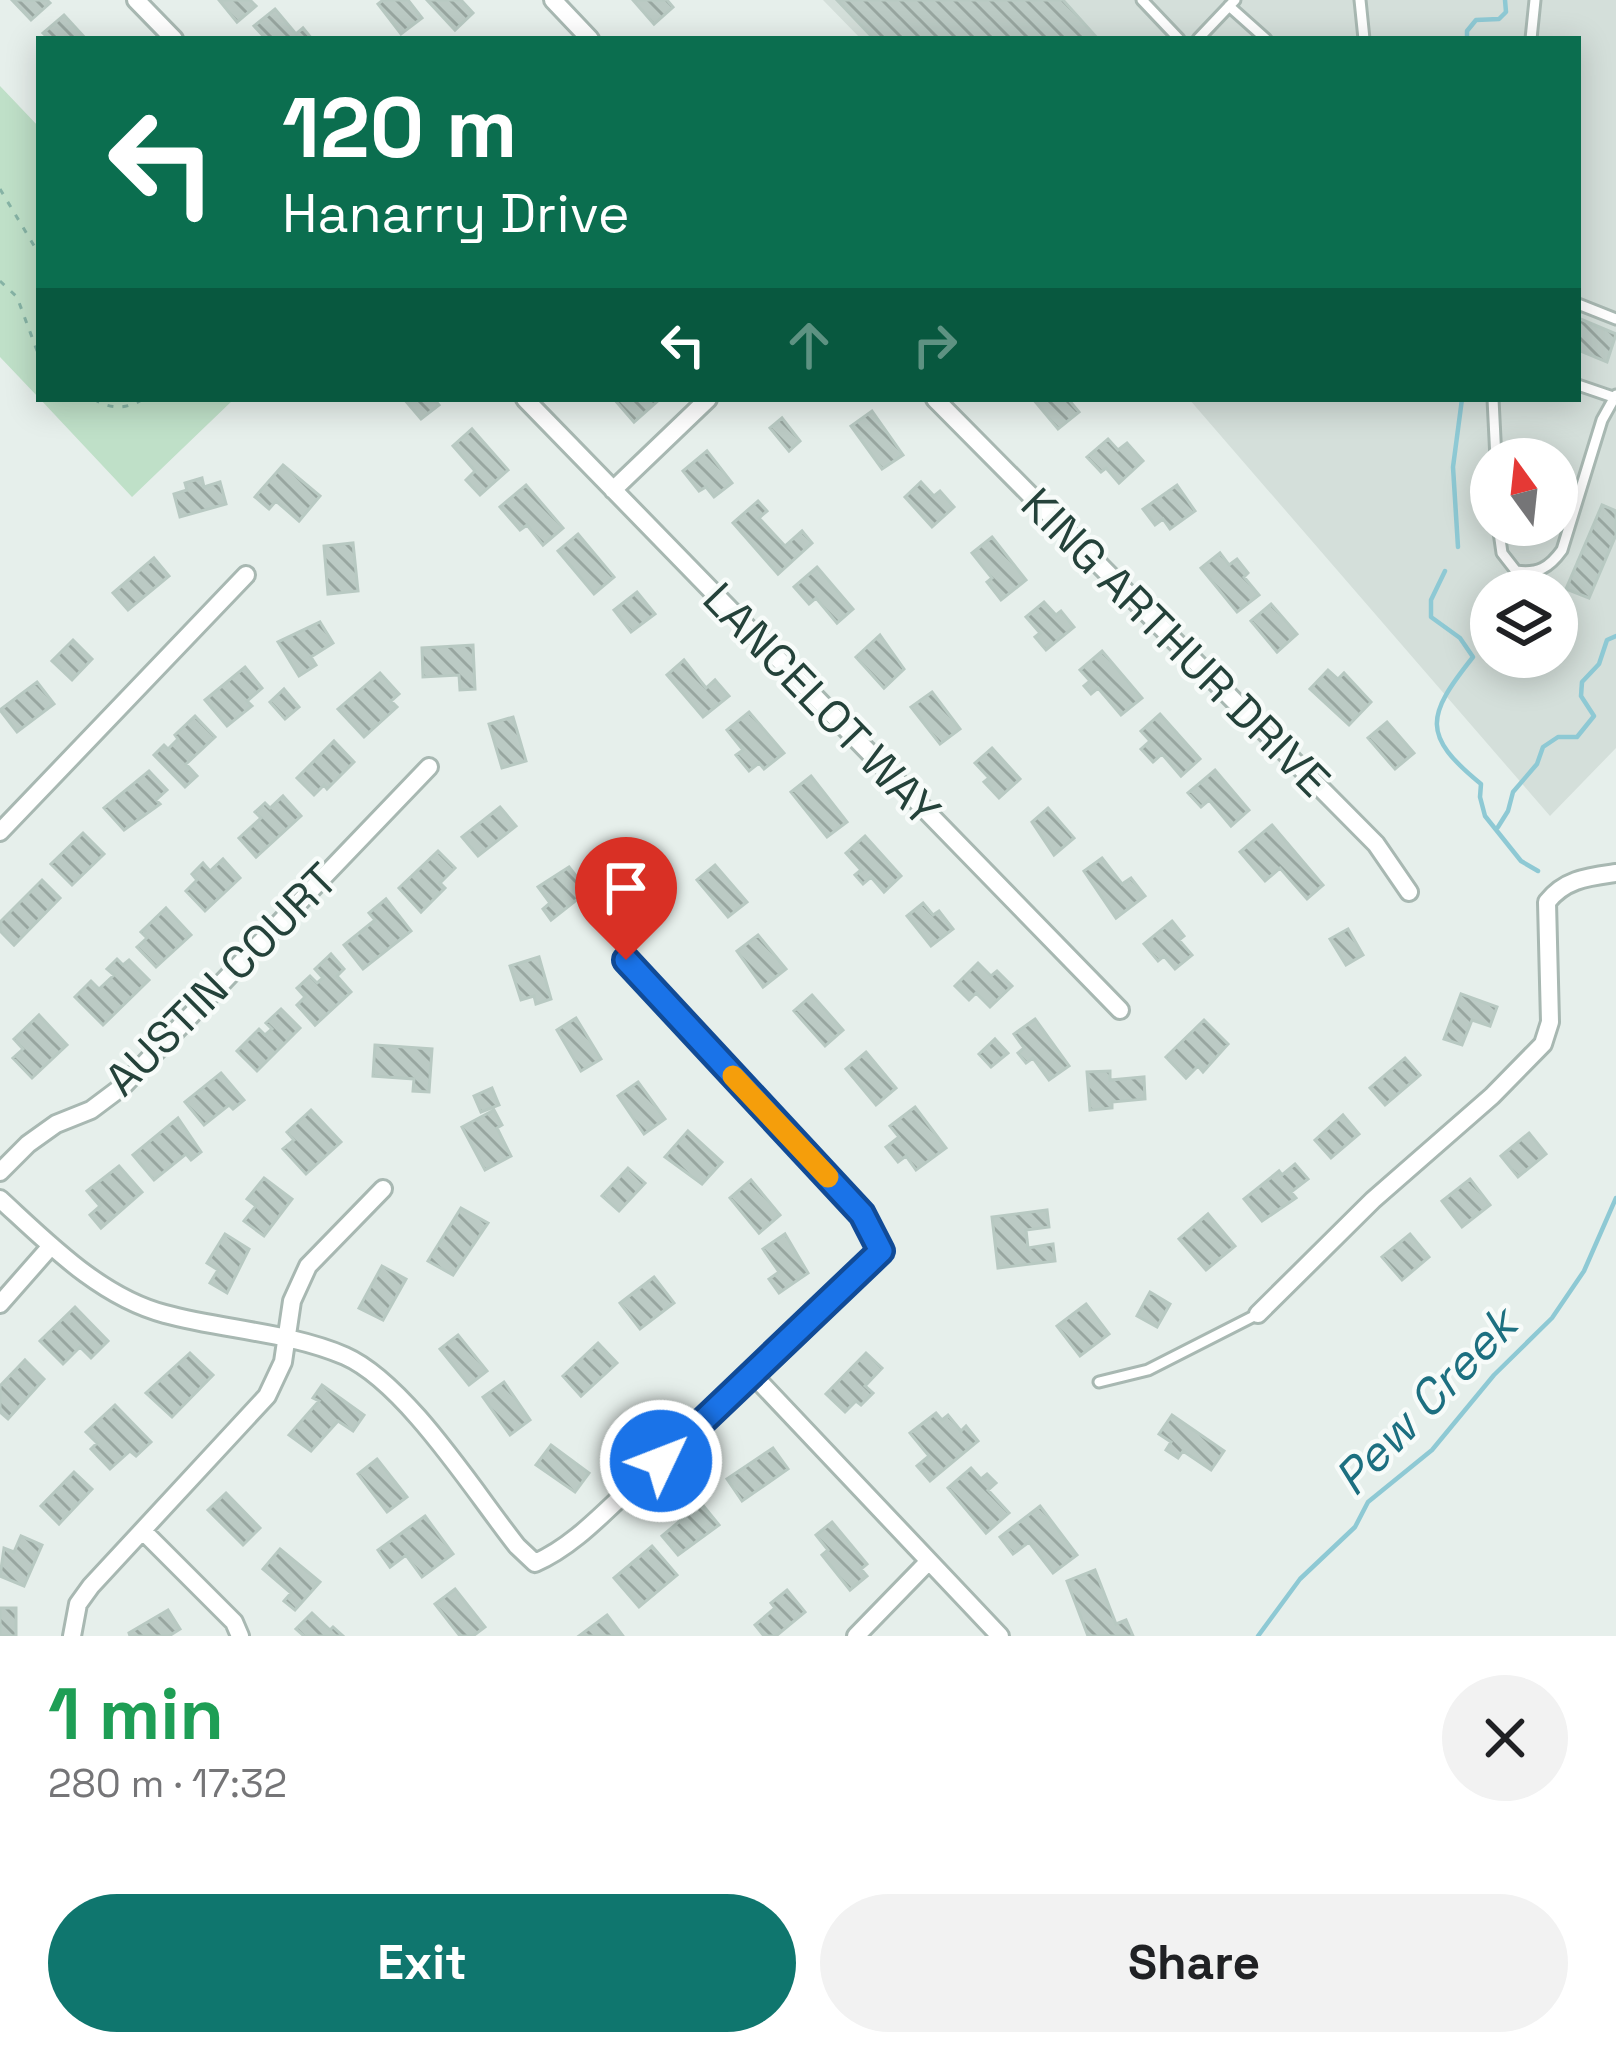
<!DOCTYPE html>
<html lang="en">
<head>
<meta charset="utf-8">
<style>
	body { margin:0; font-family:"Space Grotesk",sans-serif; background:#f2f2f2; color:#202124; height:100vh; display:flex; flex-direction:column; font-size:45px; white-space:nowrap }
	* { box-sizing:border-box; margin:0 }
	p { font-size:39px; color:#757577 }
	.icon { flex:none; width:66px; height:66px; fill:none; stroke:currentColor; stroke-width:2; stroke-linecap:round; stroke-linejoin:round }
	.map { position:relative; height:1636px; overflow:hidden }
	.details { display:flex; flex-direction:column; background:#fff; flex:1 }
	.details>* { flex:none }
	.guide { position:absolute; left:36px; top:36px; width:1545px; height:366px; border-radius:0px; box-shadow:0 6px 30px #0003; background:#0b6e4f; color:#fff; overflow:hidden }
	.needle { width:78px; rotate:345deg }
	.fabs { position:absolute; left:1470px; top:438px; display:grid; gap:24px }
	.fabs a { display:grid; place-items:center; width:108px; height:108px; border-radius:50%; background:#fff; box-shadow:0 6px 30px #0003; font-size:60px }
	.pin { position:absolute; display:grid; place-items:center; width:102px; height:102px; color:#fff; margin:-123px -51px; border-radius:50% 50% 50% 0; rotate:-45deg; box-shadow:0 0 12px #0007 }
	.pin .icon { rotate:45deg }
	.me { position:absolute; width:132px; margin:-66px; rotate:47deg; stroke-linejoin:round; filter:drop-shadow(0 0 9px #0008) }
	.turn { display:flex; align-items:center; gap:42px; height:252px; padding:0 48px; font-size:54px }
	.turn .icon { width:156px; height:156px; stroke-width:2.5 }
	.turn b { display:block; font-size:84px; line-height:102px }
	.lanes { display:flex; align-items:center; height:114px; padding:0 48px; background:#0003; justify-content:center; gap:60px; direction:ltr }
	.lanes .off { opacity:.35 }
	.round { display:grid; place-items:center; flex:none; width:126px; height:126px; border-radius:63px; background:#f2f2f2 }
	.headline { display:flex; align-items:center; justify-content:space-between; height:204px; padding:0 48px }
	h1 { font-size:72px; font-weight:600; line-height:90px; color:#1e9e55 }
	.action { display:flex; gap:24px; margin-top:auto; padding:24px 48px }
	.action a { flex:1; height:138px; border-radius:72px; background:#0f766e; color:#fff; font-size:48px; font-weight:600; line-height:138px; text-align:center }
	.action a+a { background:#f2f2f2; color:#202124 }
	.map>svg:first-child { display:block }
	.built { fill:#d4dfda; fill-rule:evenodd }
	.park { fill:#bfe0c8 }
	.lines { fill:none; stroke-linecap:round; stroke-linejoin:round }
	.stream { stroke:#8ec9d4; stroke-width:4.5 }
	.building { fill:url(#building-back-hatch); stroke:#b8c9c2; stroke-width:3 }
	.lane-casing { stroke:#a8b8b2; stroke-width:15 }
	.street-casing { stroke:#a8b8b2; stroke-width:22 }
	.path { stroke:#86b3a5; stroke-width:3; stroke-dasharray:6 9; stroke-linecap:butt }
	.lane { stroke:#fff; stroke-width:9 }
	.street { stroke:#fff; stroke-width:16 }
	.route-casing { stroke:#114b97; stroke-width:30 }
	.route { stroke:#1a73e8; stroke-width:21 }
	.slow { stroke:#f59e0b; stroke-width:21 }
	.labels { text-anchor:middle; stroke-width:9; stroke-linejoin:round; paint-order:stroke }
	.street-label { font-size:45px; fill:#24423a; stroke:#f7fbf9 }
	.water-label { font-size:48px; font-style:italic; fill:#1c6f80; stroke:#f7fbf9 }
</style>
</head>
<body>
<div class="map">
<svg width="1616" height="1636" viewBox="0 0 1616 1636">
	<defs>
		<pattern id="building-back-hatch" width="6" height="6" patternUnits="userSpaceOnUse" patternTransform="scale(3)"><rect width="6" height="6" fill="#bbcac4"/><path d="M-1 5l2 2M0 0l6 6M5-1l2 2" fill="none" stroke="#98a6a0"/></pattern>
	</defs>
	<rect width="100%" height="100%" fill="#e6efeb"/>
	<path class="built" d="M 823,0 L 1616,0 L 1616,748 L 1550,816 L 1189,399 L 1578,399 L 1578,39 L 861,39 ZM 1491,459 L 1557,459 L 1557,525 L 1491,525 ZM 1491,591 L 1557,591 L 1557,657 L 1491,657 Z"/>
	<path class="park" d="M 0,86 L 39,127 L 39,398 L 0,357 Z
		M 40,399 L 234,399 L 132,497 Z"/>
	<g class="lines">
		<path class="stream" d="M 1467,39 L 1467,31 L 1476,20 L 1499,19 L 1506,12 L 1505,0
			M 1458,547 L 1453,467 L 1462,399
			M 1445,571 L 1431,600 L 1431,617 L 1460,638 L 1473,657 C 1426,716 1421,735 1481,784 L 1480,797 L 1485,816 L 1521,861 L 1538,871
			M 1498,827 L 1508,811 L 1513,792 L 1537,764 L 1543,747 L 1558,737 L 1577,737 L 1594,716 L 1581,696 L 1582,682 L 1599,664 L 1607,640 L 1616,636
			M 1258,1636 L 1300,1579 L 1355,1527 L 1368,1502 L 1432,1450 L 1494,1375 L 1552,1318 L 1584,1271 L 1616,1198"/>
	</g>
	<path class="building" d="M 12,0 L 47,0 L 50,3 L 31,20 Z
		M 219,0 L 250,0 L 256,6 L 237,22 Z
		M 383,0 L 408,0 L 422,18 L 401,34 L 378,4 Z
		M 427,0 L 461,0 L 473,13 L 455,30 Z
		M 633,0 L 667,0 L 673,7 L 654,24 Z
		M 837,0 L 1063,0 L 1098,39 L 874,39 Z
		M 275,9 L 296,34 L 303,28 L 312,39 L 266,39 L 254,26 Z
		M 64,15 L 86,39 L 49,39 L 43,33 Z
		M 1578,318 L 1616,334 L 1607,362 L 1578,350 Z
		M 404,399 L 434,399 L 439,405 L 421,419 Z
		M 614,399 L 660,399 L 634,422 Z
		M 1033,399 L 1068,399 L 1079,412 L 1058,429 Z
		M 872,411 L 903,455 L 882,469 L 851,426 Z
		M 782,418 L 800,441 L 789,451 L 770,428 Z
		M 472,429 L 508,470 L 480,495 L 466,480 L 475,471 L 453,446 Z
		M 1108,439 L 1118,450 L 1127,443 L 1143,461 L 1119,483 L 1106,468 L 1101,472 L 1087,457 Z
		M 707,451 L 732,483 L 714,497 L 706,487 L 699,491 L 683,471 Z
		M 283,465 L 320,496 L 299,521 L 276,501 L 269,509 L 255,497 Z
		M 202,478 L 204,487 L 220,482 L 226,504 L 180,517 L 174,494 L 187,490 L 185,483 Z
		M 921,482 L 934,496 L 940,491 L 954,507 L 932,527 L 905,497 Z
		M 526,485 L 563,528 L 543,545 L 527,525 L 520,530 L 500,507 Z
		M 1177,485 L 1195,511 L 1170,529 L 1163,519 L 1155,525 L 1143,509 Z
		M 758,501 L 767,511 L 759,518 L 785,546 L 802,531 L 812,543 L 778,574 L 733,523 Z
		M 1602,505 L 1616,511 L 1616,535 L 1589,598 L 1566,589 Z
		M 578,534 L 614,577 L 594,594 L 558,551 Z
		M 992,537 L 1026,580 L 1001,600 L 987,582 L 992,578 L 972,553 Z
		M 353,543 L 358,591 L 328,594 L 324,546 Z
		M 1220,553 L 1229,565 L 1237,559 L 1248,573 L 1244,577 L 1259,595 L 1237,612 L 1201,568 Z
		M 154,558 L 169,576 L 128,610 L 113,593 Z
		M 817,567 L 853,609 L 837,623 L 816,598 L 809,604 L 794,587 Z
		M 637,592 L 655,614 L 631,632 L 614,610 Z
		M 1044,602 L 1056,615 L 1061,611 L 1074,627 L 1046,650 L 1035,637 L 1040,633 L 1026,617 Z
		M 1271,604 L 1297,634 L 1277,652 L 1251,621 Z
		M 320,622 L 333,643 L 311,657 L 316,665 L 299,676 L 278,642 Z
		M 880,635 L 904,669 L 884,688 L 856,657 Z
		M 73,640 L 92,659 L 72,680 L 52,661 Z
		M 473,645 L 475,689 L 460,690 L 459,675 L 423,677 L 422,648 Z
		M 1102,651 L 1142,698 L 1121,715 L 1098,688 L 1091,694 L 1084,686 L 1090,681 L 1080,670 Z
		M 684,660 L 706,688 L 715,680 L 729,696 L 703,717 L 667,675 Z
		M 245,667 L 262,688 L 247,701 L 252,706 L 227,726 L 205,700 Z
		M 1328,670 L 1338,679 L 1344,673 L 1371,702 L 1349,725 L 1310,689 Z
		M 380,673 L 399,694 L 391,701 L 397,707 L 364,737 L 338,709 Z
		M 37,682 L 54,704 L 17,732 L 0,710 Z
		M 284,689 L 299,707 L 285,719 L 270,702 Z
		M 932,692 L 960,729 L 940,744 L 911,707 Z
		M 749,712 L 784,753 L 764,769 L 759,763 L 749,771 L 736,755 L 743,750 L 727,730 Z
		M 1160,714 L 1200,759 L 1181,776 L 1162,754 L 1153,762 L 1141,749 L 1150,741 L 1141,731 Z
		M 195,716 L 215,737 L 186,764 L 197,776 L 185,787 L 154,755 L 164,745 L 168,749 L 178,739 L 175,735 Z
		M 513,717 L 526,761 L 502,768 L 489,724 Z
		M 1387,722 L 1414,753 L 1395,769 L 1368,738 Z
		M 334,741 L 354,762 L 327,789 L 324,785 L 314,795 L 297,778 Z
		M 992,748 L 1020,779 L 999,798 L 984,782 L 989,778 L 975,763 Z
		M 1215,770 L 1249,810 L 1231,826 L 1209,800 L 1201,807 L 1188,793 Z
		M 149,771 L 167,790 L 156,800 L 160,804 L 124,830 L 104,808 Z
		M 811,776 L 847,822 L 827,837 L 791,792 Z
		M 283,796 L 301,816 L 256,857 L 239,838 L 261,818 L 255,812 L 265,803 L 270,808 Z
		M 500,807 L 516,826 L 478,856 L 462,837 Z
		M 1048,808 L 1074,838 L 1054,855 L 1032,822 Z
		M 1272,825 L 1323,885 L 1307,899 L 1280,868 L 1265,881 L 1240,852 Z
		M 83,833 L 104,854 L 72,885 L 51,864 Z
		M 865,836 L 901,876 L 884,892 L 871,877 L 863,884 L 855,875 L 861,870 L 846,853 Z
		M 649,849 L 649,856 L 659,856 L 660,881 L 609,883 L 608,851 Z
		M 438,851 L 455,868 L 440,883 L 445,888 L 421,912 L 399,888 Z
		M 1102,858 L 1122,884 L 1131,878 L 1145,896 L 1116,918 L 1084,871 Z
		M 223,859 L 240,878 L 205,911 L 186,891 L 197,880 L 192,874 L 203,863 L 210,871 Z
		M 715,865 L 747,902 L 728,917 L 697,880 Z
		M 569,867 L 588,891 L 551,920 L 543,909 L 550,903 L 538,887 Z
		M 42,880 L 60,898 L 14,945 L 0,931 L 0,922 Z
		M 386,899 L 411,931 L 363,969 L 344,945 L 375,920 L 369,913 Z
		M 923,903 L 933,915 L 939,911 L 953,929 L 931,946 L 907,916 Z
		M 166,908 L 191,935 L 156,967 L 137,947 L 147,938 L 141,932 Z
		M 1172,921 L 1184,936 L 1179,940 L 1192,955 L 1175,969 L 1164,956 L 1158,961 L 1144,944 Z
		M 1348,929 L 1363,955 L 1346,965 L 1330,939 Z
		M 758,935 L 786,969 L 763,987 L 737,951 Z
		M 331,954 L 344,969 L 337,976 L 351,992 L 315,1025 L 297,1005 L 305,997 L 297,988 L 310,976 L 317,983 L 323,978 L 315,969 Z
		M 539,957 L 551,999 L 536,1004 L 534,996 L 521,1000 L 510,966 Z
		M 117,959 L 123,965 L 129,960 L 149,980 L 103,1025 L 75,997 L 91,981 L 99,989 L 114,975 L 107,969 Z
		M 978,963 L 991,976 L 997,971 L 1012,986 L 990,1007 L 976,993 L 969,1000 L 955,986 Z
		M 1461,994 L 1497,1007 L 1490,1026 L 1472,1020 L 1462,1045 L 1444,1039 Z
		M 812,995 L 843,1030 L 825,1046 L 794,1011 Z
		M 281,1009 L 300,1028 L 257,1071 L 237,1051 L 259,1029 L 265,1035 L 272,1029 L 266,1023 Z
		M 39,1015 L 67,1045 L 32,1078 L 13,1058 L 23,1049 L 14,1039 Z
		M 576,1018 L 601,1059 L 581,1071 L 557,1030 Z
		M 1035,1019 L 1069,1066 L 1049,1080 L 1033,1058 L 1026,1063 L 1018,1053 L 1024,1048 L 1014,1034 Z
		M 1204,1020 L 1228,1044 L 1203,1072 L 1198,1066 L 1186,1078 L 1166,1057 Z
		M 995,1039 L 1008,1053 L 991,1067 L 979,1054 Z
		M 375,1045 L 432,1049 L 429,1092 L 413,1091 L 414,1079 L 373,1076 Z
		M 866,1052 L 896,1088 L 876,1105 L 846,1069 Z
		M 1405,1058 L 1420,1075 L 1385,1105 L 1370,1088 Z
		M 1110,1071 L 1110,1080 L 1144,1077 L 1145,1099 L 1112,1102 L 1112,1108 L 1090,1110 L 1087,1072 Z
		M 221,1073 L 244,1100 L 233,1109 L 229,1105 L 204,1125 L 185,1102 Z
		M 638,1082 L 665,1119 L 644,1134 L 618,1096 Z
		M 492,1088 L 499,1105 L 481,1112 L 474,1096 Z
		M 915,1107 L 946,1148 L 916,1170 L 906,1156 L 898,1162 L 886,1147 L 899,1137 L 890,1126 Z
		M 311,1110 L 341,1142 L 306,1174 L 283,1149 L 294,1140 L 287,1132 Z
		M 494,1110 L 502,1125 L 497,1128 L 511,1156 L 485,1170 L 462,1127 Z
		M 1343,1115 L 1359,1134 L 1331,1158 L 1315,1140 Z
		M 178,1118 L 201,1152 L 191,1160 L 186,1154 L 154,1180 L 133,1155 Z
		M 688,1131 L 722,1162 L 702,1184 L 665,1157 Z
		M 1529,1133 L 1546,1154 L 1518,1177 L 1501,1156 Z
		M 1295,1164 L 1308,1179 L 1291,1192 L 1296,1198 L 1262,1221 L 1244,1199 L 1279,1171 L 1282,1175 Z
		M 119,1166 L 142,1192 L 101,1228 L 90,1215 L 100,1206 L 87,1191 Z
		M 628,1168 L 645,1183 L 619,1211 L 602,1196 Z
		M 264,1178 L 292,1199 L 264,1236 L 244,1221 L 256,1206 L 247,1199 Z
		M 1470,1179 L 1490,1205 L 1462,1227 L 1442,1201 Z
		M 751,1180 L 780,1215 L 759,1233 L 730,1198 Z
		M 461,1208 L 488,1223 L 453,1275 L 428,1261 Z
		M 1047,1210 L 1049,1227 L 1026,1230 L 1028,1248 L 1053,1244 L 1055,1261 L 998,1268 L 992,1217 Z
		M 1208,1214 L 1235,1246 L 1206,1270 L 1179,1239 Z
		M 225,1234 L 249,1249 L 227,1293 L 210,1283 L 218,1270 L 207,1263 Z
		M 785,1234 L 808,1273 L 779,1293 L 769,1279 L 779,1272 L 763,1249 Z
		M 1410,1234 L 1429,1257 L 1402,1280 L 1382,1257 Z
		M 382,1266 L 406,1279 L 383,1320 L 359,1308 Z
		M 654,1277 L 674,1303 L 640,1329 L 620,1303 Z
		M 1150,1292 L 1170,1304 L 1157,1327 L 1137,1316 Z
		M 1086,1304 L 1109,1334 L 1080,1356 L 1057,1326 Z
		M 75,1307 L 108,1341 L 91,1358 L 80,1347 L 63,1364 L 40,1341 Z
		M 458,1335 L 487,1371 L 469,1385 L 440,1349 Z
		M 598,1343 L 617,1363 L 581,1396 L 563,1376 Z
		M 190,1353 L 213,1375 L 172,1417 L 146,1393 Z
		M 866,1353 L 882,1368 L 865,1386 L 873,1393 L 861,1405 L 856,1401 L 845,1412 L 826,1394 Z
		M 25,1360 L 44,1379 L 8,1419 L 0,1412 L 0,1386 Z
		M 504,1382 L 530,1420 L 510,1435 L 483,1397 Z
		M 322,1385 L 364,1415 L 353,1431 L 338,1421 L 311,1451 L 289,1435 L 319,1401 L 313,1398 Z
		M 115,1405 L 151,1442 L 136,1456 L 130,1451 L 110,1469 L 91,1449 L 97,1443 L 86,1432 Z
		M 936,1413 L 942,1420 L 948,1415 L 961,1431 L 966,1426 L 978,1441 L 930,1481 L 917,1466 L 929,1456 L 910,1433 Z
		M 1172,1415 L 1224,1451 L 1211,1470 L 1183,1451 L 1178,1458 L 1166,1450 L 1171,1442 L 1159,1434 Z
		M 551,1445 L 589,1473 L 575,1492 L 536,1465 Z
		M 773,1448 L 788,1469 L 742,1501 L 727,1479 Z
		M 377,1459 L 407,1497 L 387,1512 L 358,1474 Z
		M 971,1468 L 981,1479 L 987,1474 L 996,1483 L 988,1490 L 1009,1513 L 986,1533 L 948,1488 Z
		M 74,1472 L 92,1489 L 59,1524 L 41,1506 Z
		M 226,1493 L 260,1528 L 243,1545 L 208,1510 Z
		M 701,1503 L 719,1525 L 678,1555 L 662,1536 Z
		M 1040,1506 L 1077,1555 L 1053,1573 L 1029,1542 L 1013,1554 L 1000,1537 Z
		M 425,1516 L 453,1554 L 422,1577 L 406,1555 L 390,1567 L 378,1550 Z
		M 832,1522 L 867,1564 L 861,1569 L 867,1576 L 850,1590 L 822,1555 L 828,1550 L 816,1535 Z
		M 21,1536 L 42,1545 L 24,1586 L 0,1576 L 4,1548 L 14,1552 Z
		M 652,1546 L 677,1575 L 639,1607 L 614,1578 Z
		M 280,1549 L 320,1582 L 295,1610 L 284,1601 L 291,1593 L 263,1569 Z
		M 1095,1570 L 1116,1624 L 1126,1620 L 1133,1636 L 1088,1636 L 1067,1581 Z
		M 455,1589 L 485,1627 L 473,1636 L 460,1636 L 435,1604 Z
		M 787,1590 L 805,1612 L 776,1636 L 764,1636 L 755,1625 L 775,1608 L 771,1603 Z
		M 0,1608 L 16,1608 L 16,1636 L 0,1636 Z
		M 168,1610 L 180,1629 L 169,1636 L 130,1636 L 129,1633 Z
		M 312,1613 L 330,1630 L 333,1627 L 343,1636 L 304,1636 L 296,1629 Z
		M 607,1615 L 623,1636 L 579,1636 Z"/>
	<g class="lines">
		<g class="lane-casing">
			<path id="lane" d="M 1142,0 L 1179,39
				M 1360,0 L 1364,39
				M 1229,6 L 1266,39
				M 1198,39 L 1235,0
				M 1531,39 L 1535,0
				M 1578,304 L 1616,319
				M 1578,385 L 1613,397
				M 1493,399 L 1496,459
				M 1498,525 L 1502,553 L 1516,571 C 1538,574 1549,568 1562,550 L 1602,420 L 1616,395
				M 1099,1382 L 1148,1370 L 1258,1314"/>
		</g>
		<g class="street-casing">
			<path id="street" d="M 136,0 L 174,39
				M 553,0 L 590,39
				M 525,399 L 1120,1010
				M 935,399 L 1376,844 L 1409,892
				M 613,490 L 708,399
				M 0,832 L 246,575
				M 0,1172 L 28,1144 L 56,1124 L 91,1110 L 123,1086 L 429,767
				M 0,1199 C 48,1243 100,1297 165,1314 C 224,1330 289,1332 345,1356 C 406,1383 475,1493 517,1546 L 535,1563 C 574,1546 605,1511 637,1482 C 721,1408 805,1333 881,1251 L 863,1215 L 626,960
				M 0,1304 L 51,1246
				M 1258,1314 L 1373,1200 L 1492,1096 L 1543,1044 L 1550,1022 L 1547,902 C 1565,879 1588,877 1616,873
				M 754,1376 L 1000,1636
				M 144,1532 L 234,1622 L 240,1636
				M 72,1636 L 78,1604 L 91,1586 L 267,1396 L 283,1362 L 292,1301 L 308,1266 L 383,1189
				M 856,1636 L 929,1561"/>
		</g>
		<path class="path" d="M 0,189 L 39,254
			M 0,281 L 17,297 L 39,356
			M 94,399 C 110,410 128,409 143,399"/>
		<use href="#lane" class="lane"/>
		<use href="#street" class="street"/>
	</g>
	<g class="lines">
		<g class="route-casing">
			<path id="route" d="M 626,960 L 862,1214 L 881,1251 L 661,1461"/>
		</g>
		<use href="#route" class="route"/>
		<path class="slow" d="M 733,1076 L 828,1177"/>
	</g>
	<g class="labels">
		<g class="street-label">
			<text transform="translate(1176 642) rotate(45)" y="16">KING ARTHUR DRIVE</text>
			<text transform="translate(822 704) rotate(46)" y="16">LANCELOT WAY</text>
			<text transform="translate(221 979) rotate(-45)" y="16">AUSTIN COURT</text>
		</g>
		<g class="water-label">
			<text transform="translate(1425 1401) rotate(-46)" y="17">Pew Creek</text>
		</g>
	</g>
</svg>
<div class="fabs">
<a><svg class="needle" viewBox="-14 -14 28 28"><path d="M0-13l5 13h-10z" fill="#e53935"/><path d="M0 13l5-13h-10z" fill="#757577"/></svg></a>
<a><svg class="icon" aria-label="layers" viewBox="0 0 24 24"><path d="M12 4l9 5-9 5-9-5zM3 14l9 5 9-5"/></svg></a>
</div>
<div class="pin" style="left:626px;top:960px;background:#d93025"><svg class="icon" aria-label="arrive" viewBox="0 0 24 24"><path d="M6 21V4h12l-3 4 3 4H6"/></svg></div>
<svg class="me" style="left:661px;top:1461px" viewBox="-20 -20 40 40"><circle r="17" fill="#1a73e8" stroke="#fff" stroke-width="3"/><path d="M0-11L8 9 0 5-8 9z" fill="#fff"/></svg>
<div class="guide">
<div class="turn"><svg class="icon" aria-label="left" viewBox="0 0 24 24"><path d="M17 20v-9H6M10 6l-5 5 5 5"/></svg><div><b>120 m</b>Hanarry Drive</div></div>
<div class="lanes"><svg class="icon" aria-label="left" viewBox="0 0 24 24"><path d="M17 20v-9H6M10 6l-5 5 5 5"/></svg><svg class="icon off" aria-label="ahead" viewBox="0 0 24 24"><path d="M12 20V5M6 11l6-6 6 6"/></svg><svg class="icon off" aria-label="right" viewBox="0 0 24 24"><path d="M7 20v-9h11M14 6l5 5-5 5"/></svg></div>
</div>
</div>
<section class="details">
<div class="headline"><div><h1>1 min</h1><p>280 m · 17:32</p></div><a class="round"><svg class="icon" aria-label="close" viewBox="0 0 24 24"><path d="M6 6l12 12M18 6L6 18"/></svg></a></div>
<div class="action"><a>Exit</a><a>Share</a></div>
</section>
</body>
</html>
